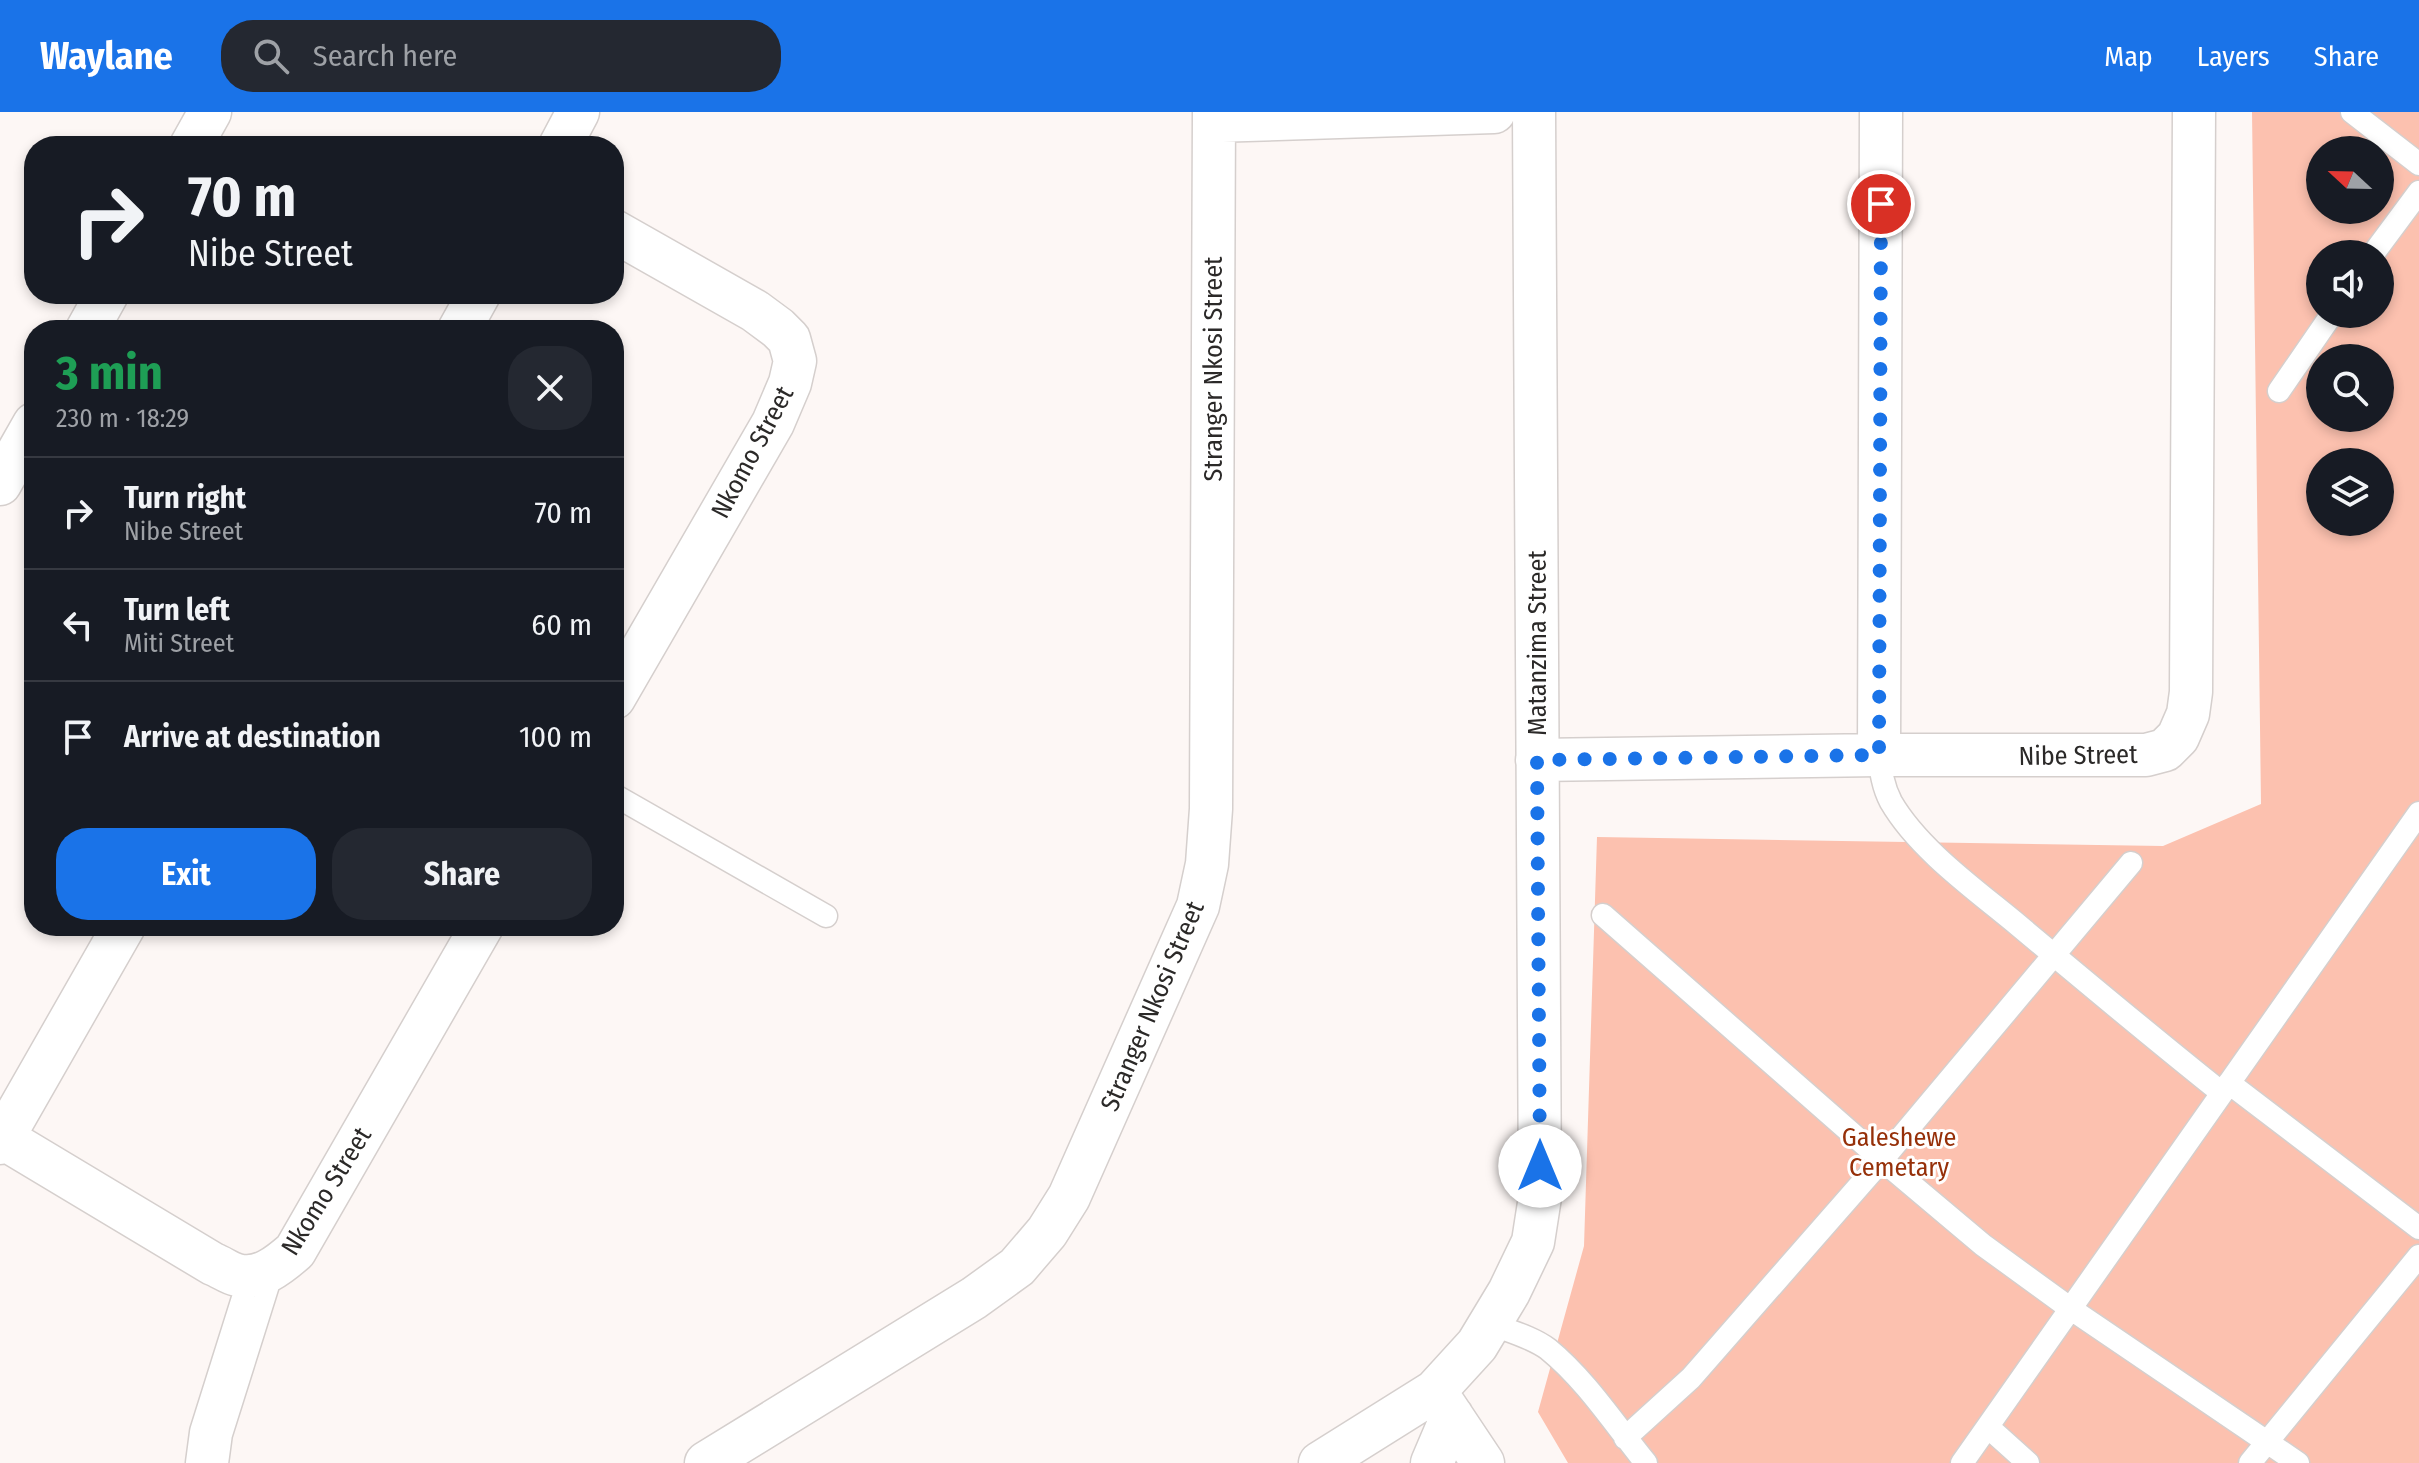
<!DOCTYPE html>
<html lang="en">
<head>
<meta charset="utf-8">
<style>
	body { margin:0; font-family:"Fira Sans Condensed",sans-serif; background:#242831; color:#f1f3f6; height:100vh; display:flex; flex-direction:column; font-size:30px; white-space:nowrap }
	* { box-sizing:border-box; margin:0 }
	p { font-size:26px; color:#9ea1a6 }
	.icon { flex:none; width:44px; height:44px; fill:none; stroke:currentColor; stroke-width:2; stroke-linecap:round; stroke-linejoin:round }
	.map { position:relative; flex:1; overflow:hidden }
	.panel { position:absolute; left:24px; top:208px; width:600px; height:616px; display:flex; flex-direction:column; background:#171b24; border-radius:32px; box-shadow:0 4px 12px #0003 }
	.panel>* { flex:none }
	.hud { position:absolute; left:24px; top:24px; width:600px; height:168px; border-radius:32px; box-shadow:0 4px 12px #0003; background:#171b24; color:#f1f3f6; overflow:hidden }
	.needle { width:52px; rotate:292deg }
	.controls { position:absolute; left:2306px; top:24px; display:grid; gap:16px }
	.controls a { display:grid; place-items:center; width:88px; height:88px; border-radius:50%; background:#171b24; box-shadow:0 4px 12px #0003; font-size:40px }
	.pin { position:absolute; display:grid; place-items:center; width:68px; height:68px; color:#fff; margin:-34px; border:4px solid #fff; border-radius:50%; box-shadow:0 2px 8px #0007 }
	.me { position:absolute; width:88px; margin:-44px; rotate:0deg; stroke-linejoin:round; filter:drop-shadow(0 0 6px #0008) }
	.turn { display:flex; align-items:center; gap:28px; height:168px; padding:0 32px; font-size:36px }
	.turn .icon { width:104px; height:104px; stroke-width:2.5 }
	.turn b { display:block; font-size:56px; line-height:68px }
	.round { display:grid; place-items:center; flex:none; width:84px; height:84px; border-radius:32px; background:#242831 }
	.overview { display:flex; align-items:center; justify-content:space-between; height:136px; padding:0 32px }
	h1 { font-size:48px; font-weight:700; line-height:60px; color:#1e9e55 }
	.cta { display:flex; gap:16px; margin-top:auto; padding:16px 32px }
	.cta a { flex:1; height:92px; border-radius:32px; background:#1a73e8; color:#fff; font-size:32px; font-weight:700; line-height:92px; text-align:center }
	.cta a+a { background:#242831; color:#f1f3f6 }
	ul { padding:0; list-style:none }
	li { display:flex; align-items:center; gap:24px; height:112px; padding:0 32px; border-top:2px solid #363941 }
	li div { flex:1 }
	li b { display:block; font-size:30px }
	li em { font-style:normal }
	header { display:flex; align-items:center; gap:48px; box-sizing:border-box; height:112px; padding:0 40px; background:#1a73e8; color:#fff }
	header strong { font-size:38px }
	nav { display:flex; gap:44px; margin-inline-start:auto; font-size:28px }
	.search { width:560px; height:72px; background:#242831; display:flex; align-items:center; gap:20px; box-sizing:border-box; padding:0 28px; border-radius:32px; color:#9ea1a6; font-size:30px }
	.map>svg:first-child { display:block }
	.green { fill:#fcc1af; fill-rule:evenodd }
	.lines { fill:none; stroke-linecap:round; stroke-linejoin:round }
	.lane-casing { stroke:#d5cfcd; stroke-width:25 }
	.street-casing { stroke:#d5cfcd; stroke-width:45 }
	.lane { stroke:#fff; stroke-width:22 }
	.street { stroke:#fff; stroke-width:42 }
	.route { stroke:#1a73e8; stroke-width:14; stroke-dasharray:0 25.2 }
	.labels { text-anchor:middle; stroke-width:6; stroke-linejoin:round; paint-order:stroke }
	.street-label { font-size:26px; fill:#2b2928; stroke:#fff }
	.park-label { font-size:26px; fill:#963009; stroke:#fff }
</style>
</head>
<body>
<header>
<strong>Waylane</strong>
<div class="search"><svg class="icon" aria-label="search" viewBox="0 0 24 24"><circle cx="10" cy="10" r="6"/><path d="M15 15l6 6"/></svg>Search here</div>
<nav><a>Map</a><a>Layers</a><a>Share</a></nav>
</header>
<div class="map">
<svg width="2419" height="1351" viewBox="0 0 2419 1351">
	<rect width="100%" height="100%" fill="#fdf7f5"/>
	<path class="green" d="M 2252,0 L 2419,0 L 2419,1351 L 1568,1351 L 1538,1300 L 1584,1134 L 1597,725 L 2163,734 L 2261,692 ZM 2320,38 L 2380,38 L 2380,98 L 2320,98 ZM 2320,142 L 2380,142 L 2380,202 L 2320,202 ZM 2320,246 L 2380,246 L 2380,306 L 2320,306 ZM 2320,350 L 2380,350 L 2380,410 L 2320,410 Z"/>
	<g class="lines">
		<g class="lane-casing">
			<path id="lane" d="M 2352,0 L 2419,52
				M 2373,142 L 2419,80
				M 2279,279 L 2332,202
				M 1879,643 C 1881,660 1883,675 1891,690 C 1919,738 1976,778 2018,813 C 2086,870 2153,926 2222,981
				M 614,683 L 826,804
				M 1603,803 L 1882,1048 L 1983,1133 L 2071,1197 L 2298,1351
				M 2229,971 L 2419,1116
				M 1491,1212 C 1509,1219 1532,1225 1548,1237 C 1586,1268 1615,1313 1646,1351
				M 1988,1315 L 2028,1351
				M 1625,1326 L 1691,1266 L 1882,1048 L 2131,751
				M 1962,1351 L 2419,701
				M 2250,1351 L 2419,1144"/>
		</g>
		<g class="street-casing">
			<path id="street" d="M 1214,9 L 1494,0
				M 191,34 L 210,0
				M 560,34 L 578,0
				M 614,119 L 755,199 L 778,216 L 789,227 L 795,249 L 790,271 L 773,311 L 614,586
				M 87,218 L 107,182
				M 459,218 L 479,182
				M 0,372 L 34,312
				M 1879,643 L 1881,0
				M 1537,648 L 1879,643 L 2146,643 L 2165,638 L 2178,625 L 2188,602 L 2191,580 L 2194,0
				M 3,1026 L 213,1152 C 221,1155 229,1161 237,1163 C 260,1169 279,1153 295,1139 L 482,814
				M 0,1031 L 124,814
				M 1435,1279 L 1483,1351
				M 207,1351 L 211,1321 L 261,1162
				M 706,1351 L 974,1186 L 1017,1155 L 1047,1120 L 1069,1085 L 1198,794 L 1207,752 L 1211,697 L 1214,0
				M 1320,1351 L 1435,1279 L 1477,1233 L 1509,1180 L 1533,1130 L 1540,1085 L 1534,0
				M 1432,1351 L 1452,1304"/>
		</g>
		<use href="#lane" class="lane"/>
		<use href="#street" class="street"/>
	</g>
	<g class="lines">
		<path class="route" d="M 1540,1054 L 1537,648 L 1879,643 L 1881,92"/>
	</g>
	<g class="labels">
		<g class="street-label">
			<text transform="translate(1213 257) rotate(-90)" y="9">Stranger Nkosi Street</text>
			<text transform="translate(752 340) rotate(-62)" y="9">Nkomo Street</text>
			<text transform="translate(1537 531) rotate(-90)" y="9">Matanzima Street</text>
			<text transform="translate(2078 643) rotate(-1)" y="9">Nibe Street</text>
			<text transform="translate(1152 894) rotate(-67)" y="9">Stranger Nkosi Street</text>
			<text transform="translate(326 1079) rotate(-58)" y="9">Nkomo Street</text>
		</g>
		<g class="park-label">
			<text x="1899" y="1034">Galeshewe<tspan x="1899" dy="30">Cemetary</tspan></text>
		</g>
	</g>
</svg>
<div class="controls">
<a><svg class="needle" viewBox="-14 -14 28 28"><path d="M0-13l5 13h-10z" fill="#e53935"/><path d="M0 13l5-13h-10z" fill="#9ea1a6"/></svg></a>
<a><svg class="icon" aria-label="sound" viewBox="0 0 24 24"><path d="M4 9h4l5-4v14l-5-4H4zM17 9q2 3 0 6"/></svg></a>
<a><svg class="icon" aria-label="search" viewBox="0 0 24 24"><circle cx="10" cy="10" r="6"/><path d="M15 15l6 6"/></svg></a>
<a><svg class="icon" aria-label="layers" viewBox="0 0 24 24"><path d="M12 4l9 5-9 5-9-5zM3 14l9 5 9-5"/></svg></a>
</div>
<div class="pin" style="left:1881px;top:92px;background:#d93025"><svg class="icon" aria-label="arrive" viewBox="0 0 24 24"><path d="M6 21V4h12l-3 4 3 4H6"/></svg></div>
<svg class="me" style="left:1540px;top:1054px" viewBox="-20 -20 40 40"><circle r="19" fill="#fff"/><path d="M0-13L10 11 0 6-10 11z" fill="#1a73e8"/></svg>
<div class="hud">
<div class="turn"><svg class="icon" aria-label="right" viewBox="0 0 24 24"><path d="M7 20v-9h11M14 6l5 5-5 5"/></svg><div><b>70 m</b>Nibe Street</div></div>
</div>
<section class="panel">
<div class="overview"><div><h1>3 min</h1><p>230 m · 18:29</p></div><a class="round"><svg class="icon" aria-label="close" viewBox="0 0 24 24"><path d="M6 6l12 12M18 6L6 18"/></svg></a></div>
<ul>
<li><svg class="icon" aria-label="right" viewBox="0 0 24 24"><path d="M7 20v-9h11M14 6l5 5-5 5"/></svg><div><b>Turn right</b><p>Nibe Street</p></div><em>70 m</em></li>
<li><svg class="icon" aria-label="left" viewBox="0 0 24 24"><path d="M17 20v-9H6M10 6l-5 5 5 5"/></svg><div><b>Turn left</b><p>Miti Street</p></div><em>60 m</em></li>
<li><svg class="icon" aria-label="arrive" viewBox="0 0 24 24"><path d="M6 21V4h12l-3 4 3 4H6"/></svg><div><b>Arrive at destination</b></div><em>100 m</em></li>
</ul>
<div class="cta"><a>Exit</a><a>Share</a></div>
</section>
</div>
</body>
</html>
